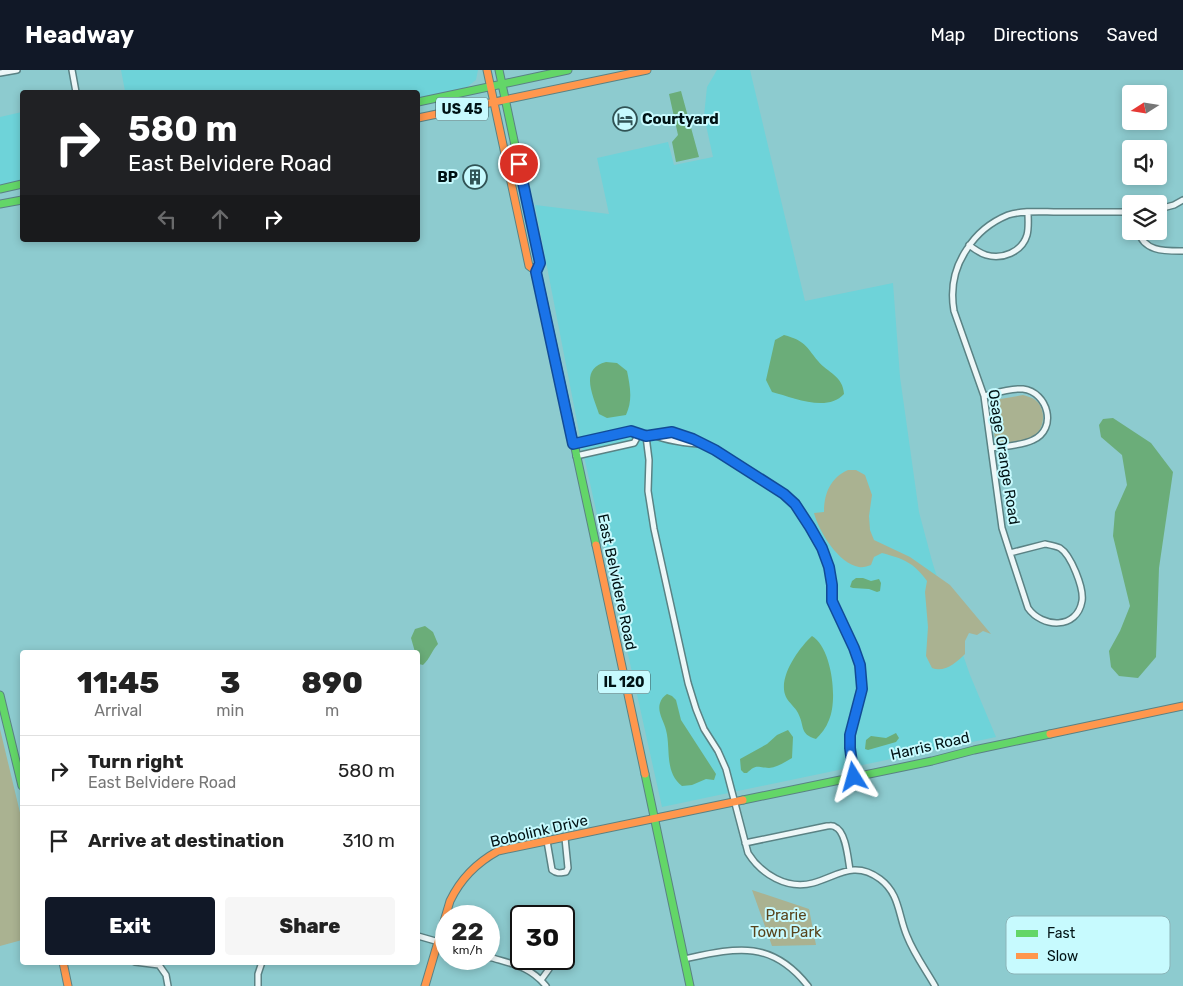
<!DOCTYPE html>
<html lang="en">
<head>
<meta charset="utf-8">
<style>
	body { margin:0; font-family:Rubik,sans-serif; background:#f6f6f6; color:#222; height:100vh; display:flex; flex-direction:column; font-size:19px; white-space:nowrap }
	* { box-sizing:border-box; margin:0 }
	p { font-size:16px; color:#767676 }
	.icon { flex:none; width:28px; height:28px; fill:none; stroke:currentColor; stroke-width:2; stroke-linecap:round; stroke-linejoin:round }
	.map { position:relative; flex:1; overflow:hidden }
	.details { position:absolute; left:20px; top:580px; width:400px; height:315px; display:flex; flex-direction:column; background:#fff; border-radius:5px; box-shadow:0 2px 8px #0003 }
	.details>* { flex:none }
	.guide { position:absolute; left:20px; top:20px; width:400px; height:152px; border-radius:5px; box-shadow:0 2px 8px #0003; background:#202124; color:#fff; overflow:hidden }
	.needle { width:32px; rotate:258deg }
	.tools { position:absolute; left:1122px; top:15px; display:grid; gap:10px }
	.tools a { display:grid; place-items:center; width:45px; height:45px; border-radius:5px; background:#fff; box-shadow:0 2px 8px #0003; font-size:25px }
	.speed { position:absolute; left:435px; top:835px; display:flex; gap:10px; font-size:25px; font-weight:700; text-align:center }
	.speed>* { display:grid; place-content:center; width:65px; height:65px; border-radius:50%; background:#fff; box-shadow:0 2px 8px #0003; line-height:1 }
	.speed small { font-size:12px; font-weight:400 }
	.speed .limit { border:2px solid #111; border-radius:8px; background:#fff; color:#111 }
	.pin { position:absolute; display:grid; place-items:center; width:42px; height:42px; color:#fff; margin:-21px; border:2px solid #fff; border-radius:50%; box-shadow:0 1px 5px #0007 }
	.me { position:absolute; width:55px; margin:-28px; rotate:352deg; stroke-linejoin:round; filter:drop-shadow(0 0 4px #0008) }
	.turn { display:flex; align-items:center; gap:18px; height:105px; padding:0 25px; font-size:22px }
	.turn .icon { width:65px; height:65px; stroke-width:2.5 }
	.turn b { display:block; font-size:35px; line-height:42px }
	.lanes { display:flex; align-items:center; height:48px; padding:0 25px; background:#0003; justify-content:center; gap:25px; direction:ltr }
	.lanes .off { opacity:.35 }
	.eta { display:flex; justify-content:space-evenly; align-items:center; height:85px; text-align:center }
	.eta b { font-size:30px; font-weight:800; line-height:35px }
	.button { display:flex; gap:10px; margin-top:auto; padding:10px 25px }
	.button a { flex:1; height:58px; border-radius:5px; background:#111827; color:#fff; font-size:20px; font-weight:800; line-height:58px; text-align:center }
	.button a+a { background:#f6f6f6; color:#222 }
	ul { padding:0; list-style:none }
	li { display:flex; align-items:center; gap:15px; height:70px; padding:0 25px; border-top:1px solid #e0e0e0 }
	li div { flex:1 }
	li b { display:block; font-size:19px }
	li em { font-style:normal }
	header { display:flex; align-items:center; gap:30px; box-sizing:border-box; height:70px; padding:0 25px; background:#111827; color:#fff }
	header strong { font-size:24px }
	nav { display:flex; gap:28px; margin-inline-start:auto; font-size:18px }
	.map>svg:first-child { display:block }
	.built { fill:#6ed3d9 }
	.green { fill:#aab291 }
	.water { fill:#6bad79 }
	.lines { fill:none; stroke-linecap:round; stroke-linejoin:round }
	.street-casing { stroke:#5a8284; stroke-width:8 }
	.fast-casing { stroke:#5a8284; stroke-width:9 }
	.slow-casing { stroke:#5a8284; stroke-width:9 }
	.street { stroke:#eef7f8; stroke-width:5 }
	.fast { stroke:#63d668; stroke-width:7 }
	.slow { stroke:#ff974d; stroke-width:7 }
	.route-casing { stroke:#114b97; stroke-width:12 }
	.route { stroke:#1a73e8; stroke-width:9 }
	.labels { text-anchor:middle; stroke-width:4; stroke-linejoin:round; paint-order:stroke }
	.shield { fill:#c7fafe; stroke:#3c585a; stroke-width:1 }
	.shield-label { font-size:14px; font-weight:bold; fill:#001214 }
	.poi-label { font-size:15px; font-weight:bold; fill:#001214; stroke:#c7fafe; text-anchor:start }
	.street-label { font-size:15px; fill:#001214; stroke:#c7fafe }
	.park-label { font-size:15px; fill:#59441c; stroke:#c7fafe }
	.key { fill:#c7fafe; stroke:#8bb4b8; stroke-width:1 }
	.key-label { font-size:14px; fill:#001214 }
</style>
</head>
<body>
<header>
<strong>Headway</strong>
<nav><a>Map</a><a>Directions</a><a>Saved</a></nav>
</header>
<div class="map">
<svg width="1183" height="916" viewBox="0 0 1183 916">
	<rect width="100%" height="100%" fill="#8dcbcf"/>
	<path class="built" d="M 121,0 L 478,0 L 476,10 L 467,17 L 418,28 L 418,22 L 119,22 L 125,21 Z
		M 717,0 L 750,0 L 805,231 L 893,213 L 900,307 L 919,442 L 932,491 L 947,539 L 970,605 L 996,667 L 662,737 L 582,377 L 535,135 L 609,144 L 597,88 L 668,72 L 674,95 L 713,87 L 704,46 L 707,17 Z
		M 22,42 L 22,110 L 0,115 L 0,47 Z"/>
	<path class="green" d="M 1023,325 C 1026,326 1031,327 1034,329 C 1046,337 1046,357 1034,366 C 1027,371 1006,373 996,375 L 989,331 Z
		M 848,400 L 856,400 L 865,405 L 872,425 L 869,446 L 870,460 L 874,470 L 910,487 L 950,515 L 991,564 L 983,561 L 977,565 L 969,563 L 965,571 L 965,584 C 956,593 944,603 932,598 L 926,586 L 928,557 L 925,522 L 927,511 C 913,492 904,489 882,483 L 874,487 L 871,495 C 867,496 863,498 859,497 C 839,494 819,462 814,443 L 824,442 C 824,424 830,408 848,400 Z
		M 0,659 L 22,751 L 22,870 L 0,876 Z
		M 752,820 L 809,839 L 816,875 L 772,876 Z"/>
	<path class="water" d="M 681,21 L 699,87 L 676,92 L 672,72 L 678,65 L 669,24 Z
		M 784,265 C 805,271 805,275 818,291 C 828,303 843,306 844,324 C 827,343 792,327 772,322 L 766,310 L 775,270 Z
		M 606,292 L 617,293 L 627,301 C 630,316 633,330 626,345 L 607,348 L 599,344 C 593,325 579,299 606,292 Z
		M 1113,348 L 1151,373 L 1173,402 L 1159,498 L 1156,587 L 1138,608 L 1119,606 L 1111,597 L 1109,581 L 1120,561 L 1130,536 L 1113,466 L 1115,442 L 1127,415 L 1122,385 L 1101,367 L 1099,355 L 1103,349 Z
		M 856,508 L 863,508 L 871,511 L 879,509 L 881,513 L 880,521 L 877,522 L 869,519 L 853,518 L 850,517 L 852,511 Z
		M 425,556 L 433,562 L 438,574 C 432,580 430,589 423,595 L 419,594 L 420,590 L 418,587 L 418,582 L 415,582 L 411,568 L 415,559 Z
		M 812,566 C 832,578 838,630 829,650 C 826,658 821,664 816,669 C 799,664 805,656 798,643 C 795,637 789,633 786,627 C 777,608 799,578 812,566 Z
		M 667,624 L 672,626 L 676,630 L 681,650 L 716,704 L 714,710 L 706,709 L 692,715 L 682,716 C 664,702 671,679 666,660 C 664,651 657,642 660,633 C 661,629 664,626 667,624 Z
		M 788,660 L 793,667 L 792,688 C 785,692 778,697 769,698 C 758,698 757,693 747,703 L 744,703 L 741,700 L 740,689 L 767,674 L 777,665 Z
		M 896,663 L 899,668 L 896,672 L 868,680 L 865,679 L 866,670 L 871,666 L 886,668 Z"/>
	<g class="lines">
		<g class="street-casing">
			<path id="street" d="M 72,0 L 76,22
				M 0,3 L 17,0
				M 1159,139 L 1174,135 L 1183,130
				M 1138,161 C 1144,182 1165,181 1183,181
				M 969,175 C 974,179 980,183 986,185 C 1002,190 1022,182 1027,165 C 1029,158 1028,149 1028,142
				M 984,326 C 996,323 1010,318 1023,319 C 1048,322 1058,359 1033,370 C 1021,376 1004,376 991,378
				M 653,365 C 665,370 688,374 701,374
				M 646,366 L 649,390 L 648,421 L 654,459 L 688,613 L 696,639 L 704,659 L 718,681 L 726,699 L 748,783 C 761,804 787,820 813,813 C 838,806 854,790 880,809 C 900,824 898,845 907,866 C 914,884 926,900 935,916
				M 573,374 L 631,361 L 646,366 L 672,362 L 693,369 L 715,380 L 784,424 L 795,434 L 810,457 L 822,478 L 829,497 L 832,515 L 832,531 L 854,578 L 860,595 L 862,619 L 860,631 L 850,665 L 850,678 L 854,707
				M 576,386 L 634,373 L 639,364
				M 1045,474 C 1050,475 1056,476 1060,478 C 1071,485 1084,518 1082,531 C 1077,560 1042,558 1028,538 L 1010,483 Z
				M 1010,483 L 1002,458 L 984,326 L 954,241 C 950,218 954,198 967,179 C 977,163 991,152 1008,145 C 1023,140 1042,142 1058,142 C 1082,142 1107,142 1131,142
				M 547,771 L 552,800 C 557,804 560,803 566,802 L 568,798 L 565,768
				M 745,773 L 827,756 C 830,756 833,755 835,757 C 846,761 848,789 850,800
				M 418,866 L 446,874
				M 489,887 C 512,894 530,896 546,916
				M 684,889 C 736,878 771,869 808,916
				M 135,892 L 159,895 L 166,905 L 168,916
				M 526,899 L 535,889
				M 541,910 L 549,899 L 550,892 L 548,889
				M 258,916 L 258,904 L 262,892"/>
		</g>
		<g class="fast-casing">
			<path id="fast" d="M 499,0 L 540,193 L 537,202 L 596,475
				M 418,32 L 568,0
				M 0,119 L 22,114
				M 0,134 L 22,130
				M 0,625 L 22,716
				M 645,704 L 690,916
				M 743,730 L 932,691 L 974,680 L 1050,664"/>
		</g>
		<g class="slow-casing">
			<path id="slow" d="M 487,0 L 529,196 L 537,202
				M 418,48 L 647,0
				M 596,475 L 645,704
				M 1050,664 L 1183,636
				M 63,892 L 68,916
				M 425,916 L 450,831 C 461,808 476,793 498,781 L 743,730"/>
		</g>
		<use href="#street" class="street"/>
		<use href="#fast" class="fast"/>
		<use href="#slow" class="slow"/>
	</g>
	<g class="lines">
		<g class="route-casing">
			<path id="route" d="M 519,94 L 540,193 L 536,202 L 573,374 L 631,361 L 646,366 L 672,362 L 693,369 L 715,380 L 784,424 L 795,434 L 810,457 L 822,478 L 829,497 L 832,515 L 832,531 L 854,578 L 860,595 L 862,619 L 850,665 L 850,678 L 854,707"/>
		</g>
		<use href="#route" class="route"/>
	</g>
	<defs>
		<g id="hotel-ring" transform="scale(1.25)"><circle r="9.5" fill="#c7fafe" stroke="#315355" stroke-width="1.5"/><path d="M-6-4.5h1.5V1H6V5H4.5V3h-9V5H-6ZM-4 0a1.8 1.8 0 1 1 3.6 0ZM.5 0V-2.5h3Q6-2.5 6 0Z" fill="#315355"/></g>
		<g id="building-ring" transform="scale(1.25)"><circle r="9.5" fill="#c7fafe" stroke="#315355" stroke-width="1.5"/><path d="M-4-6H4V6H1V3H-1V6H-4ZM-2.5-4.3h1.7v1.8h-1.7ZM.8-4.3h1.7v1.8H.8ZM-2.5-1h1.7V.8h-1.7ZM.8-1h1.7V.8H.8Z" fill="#315355"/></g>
	</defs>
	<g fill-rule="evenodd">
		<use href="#hotel-ring" x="625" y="49"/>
		<use href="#building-ring" x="475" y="107"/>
	</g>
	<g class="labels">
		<g class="shield">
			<rect x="436" y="27.5" width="52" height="23" rx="4"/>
			<rect x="598" y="600.5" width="52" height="23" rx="4"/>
		</g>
		<g class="shield-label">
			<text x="462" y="44">US 45</text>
			<text x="624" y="617">IL 120</text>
		</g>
		<g class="poi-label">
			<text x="642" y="54">Courtyard</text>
			<text x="458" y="112" text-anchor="end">BP</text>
		</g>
		<g class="street-label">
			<text transform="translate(1004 387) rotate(81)" y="5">Osage Orange Road</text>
			<text transform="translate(617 512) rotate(78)" y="5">East Belvidere Road</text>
			<text transform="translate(930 676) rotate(-13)" y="5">Harris Road</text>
			<text transform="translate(539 761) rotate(-13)" y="5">Bobolink Drive</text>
		</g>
		<g class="park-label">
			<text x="786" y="850">Prarie<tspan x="786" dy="17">Town Park</tspan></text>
		</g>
	</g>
	<rect x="1006" y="846" width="164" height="58" rx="8" class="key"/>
	<rect x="1016" y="860" width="22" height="7" fill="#63d668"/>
	<rect x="1016" y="883" width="22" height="6" fill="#ff974d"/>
	<g class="key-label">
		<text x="1047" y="868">Fast</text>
		<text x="1047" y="891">Slow</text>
	</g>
</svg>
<div class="tools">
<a><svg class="needle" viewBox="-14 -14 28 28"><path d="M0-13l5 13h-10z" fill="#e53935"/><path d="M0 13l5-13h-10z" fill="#767676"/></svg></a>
<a><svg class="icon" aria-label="sound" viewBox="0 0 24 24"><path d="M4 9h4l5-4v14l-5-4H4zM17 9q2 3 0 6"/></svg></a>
<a><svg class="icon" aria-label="layers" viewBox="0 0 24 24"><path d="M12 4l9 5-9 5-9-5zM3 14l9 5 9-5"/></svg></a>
</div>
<div class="speed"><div>22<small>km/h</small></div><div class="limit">30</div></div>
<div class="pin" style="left:519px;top:94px;background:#d93025"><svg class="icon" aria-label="arrive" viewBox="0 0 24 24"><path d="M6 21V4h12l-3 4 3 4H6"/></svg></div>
<svg class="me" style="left:854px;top:707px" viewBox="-20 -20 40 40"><path d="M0-17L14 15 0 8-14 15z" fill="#1a73e8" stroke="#fff" stroke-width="4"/></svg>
<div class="guide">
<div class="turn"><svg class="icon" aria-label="right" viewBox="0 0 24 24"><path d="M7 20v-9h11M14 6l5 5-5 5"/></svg><div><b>580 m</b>East Belvidere Road</div></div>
<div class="lanes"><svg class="icon off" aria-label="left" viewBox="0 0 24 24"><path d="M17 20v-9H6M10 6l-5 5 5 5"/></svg><svg class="icon off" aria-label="ahead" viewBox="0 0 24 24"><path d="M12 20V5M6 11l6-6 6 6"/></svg><svg class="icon" aria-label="right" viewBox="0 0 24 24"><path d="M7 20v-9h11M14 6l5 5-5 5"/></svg></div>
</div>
<section class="details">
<div class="eta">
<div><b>11:45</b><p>Arrival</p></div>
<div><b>3</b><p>min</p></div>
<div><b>890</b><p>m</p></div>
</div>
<ul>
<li><svg class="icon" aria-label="right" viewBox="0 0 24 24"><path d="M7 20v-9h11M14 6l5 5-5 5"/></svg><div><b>Turn right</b><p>East Belvidere Road</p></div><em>580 m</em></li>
<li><svg class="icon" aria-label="arrive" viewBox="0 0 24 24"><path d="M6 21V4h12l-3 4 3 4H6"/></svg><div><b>Arrive at destination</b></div><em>310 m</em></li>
</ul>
<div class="button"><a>Exit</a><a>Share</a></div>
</section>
</div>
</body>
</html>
